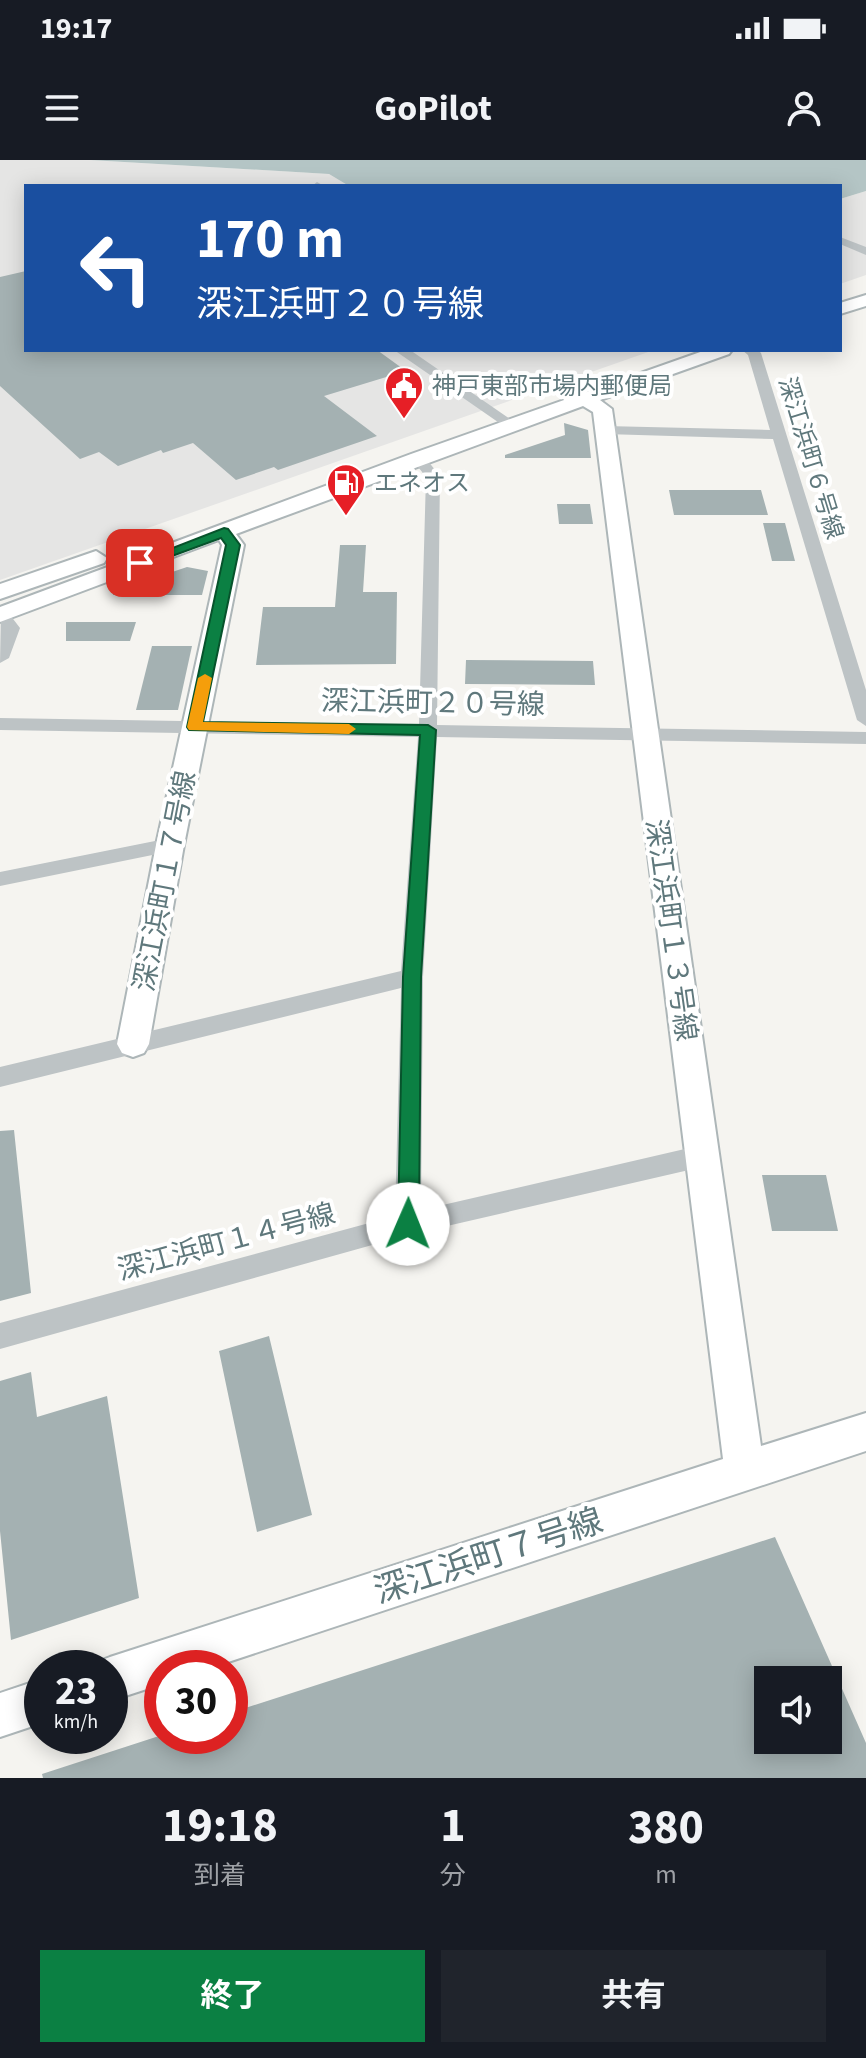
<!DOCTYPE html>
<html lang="ja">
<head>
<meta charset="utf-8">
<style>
	body { margin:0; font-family:"Source Sans 3","Noto Sans JP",sans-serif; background:#20242c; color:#f1f3f6; height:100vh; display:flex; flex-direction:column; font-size:30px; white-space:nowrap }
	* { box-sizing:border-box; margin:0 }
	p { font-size:26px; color:#9ea1a6 }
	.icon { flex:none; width:44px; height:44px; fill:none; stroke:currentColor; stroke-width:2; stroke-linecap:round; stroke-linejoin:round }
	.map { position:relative; height:1618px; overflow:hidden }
	.sheet { display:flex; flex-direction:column; background:#171b24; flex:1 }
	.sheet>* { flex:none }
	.hud { position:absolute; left:24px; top:24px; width:818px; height:168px; border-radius:0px; box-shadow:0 4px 20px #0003; background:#1a4fa0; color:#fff; overflow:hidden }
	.fabs { position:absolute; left:754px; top:1506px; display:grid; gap:16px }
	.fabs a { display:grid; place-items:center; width:88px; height:88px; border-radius:0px; background:#171b24; box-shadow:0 4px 20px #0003; font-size:40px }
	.speed { position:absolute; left:24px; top:1490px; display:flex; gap:16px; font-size:40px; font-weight:700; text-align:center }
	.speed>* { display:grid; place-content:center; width:104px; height:104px; border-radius:50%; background:#171b24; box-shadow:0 4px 20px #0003; line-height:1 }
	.speed small { font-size:20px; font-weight:400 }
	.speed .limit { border:12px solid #d22; background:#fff; color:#111 }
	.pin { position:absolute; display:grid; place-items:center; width:68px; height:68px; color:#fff; margin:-34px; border-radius:16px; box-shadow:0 4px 12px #0006 }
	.me { position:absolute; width:88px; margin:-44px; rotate:1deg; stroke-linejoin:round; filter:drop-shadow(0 0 6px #0008) }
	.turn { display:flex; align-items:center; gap:28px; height:168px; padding:0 40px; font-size:36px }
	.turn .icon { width:104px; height:104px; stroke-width:2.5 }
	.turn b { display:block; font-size:56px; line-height:68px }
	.eta { display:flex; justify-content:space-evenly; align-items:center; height:136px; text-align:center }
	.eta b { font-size:48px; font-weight:700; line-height:56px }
	.button { display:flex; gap:16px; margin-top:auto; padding:16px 40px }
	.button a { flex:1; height:92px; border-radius:0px; background:#0b8043; color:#fff; font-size:32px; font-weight:700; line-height:92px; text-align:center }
	.button a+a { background:#20242c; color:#f1f3f6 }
	.status { display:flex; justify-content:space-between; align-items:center; height:56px; padding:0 40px; background:#171b24; direction:ltr }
	.status svg { height:22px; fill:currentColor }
	header { display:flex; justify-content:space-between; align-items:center; height:104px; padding:0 40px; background:#171b24; font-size:36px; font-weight:700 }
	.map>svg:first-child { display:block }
	.built { fill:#e5e5e4 }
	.water { fill:#b4c5c5 }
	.building { fill:#a4b1b2; fill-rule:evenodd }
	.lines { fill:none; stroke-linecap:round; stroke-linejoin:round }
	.secondary-casing { stroke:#adb6b8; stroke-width:4 }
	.street { fill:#bdc3c5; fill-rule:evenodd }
	.secondary { fill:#fff; fill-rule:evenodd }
	.route { fill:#0b8043; stroke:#07532c; stroke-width:2 }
	.slow { fill:#f59e0b }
	.labels { text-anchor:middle; stroke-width:8; stroke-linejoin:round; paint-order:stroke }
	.far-poi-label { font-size:24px; fill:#5f787c; stroke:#fff; text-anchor:start }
	.far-street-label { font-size:24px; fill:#5f787c; stroke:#fff }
	.street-label { font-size:28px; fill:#5f787c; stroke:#fff }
	.near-street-label { font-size:34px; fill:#5f787c; stroke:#fff }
</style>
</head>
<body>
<div class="status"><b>19:17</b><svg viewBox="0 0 49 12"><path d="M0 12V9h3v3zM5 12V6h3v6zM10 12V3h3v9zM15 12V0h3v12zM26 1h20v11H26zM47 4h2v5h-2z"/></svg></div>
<header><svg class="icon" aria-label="menu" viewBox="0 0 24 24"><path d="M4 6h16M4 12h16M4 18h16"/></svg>GoPilot<svg class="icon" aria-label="person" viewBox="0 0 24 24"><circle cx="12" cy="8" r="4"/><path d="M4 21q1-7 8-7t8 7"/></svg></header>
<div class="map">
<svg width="866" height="1618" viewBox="0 0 866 1618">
	<rect width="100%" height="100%" fill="#f5f4f0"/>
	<path class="built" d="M 0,0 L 90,0 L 329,14 L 349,26 L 26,26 L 26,190 L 654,190 L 0,420 Z
		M 866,31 L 866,115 L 840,124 L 840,39 Z"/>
	<path class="water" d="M 90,0 L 866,0 L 866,31 L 840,39 L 840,26 L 349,26 L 329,14 Z"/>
	<path class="building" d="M 26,111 L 26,190 L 377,190 L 406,211 L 324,236 L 377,276 L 278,310 L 274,307 L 236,320 L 193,283 L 163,293 L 161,290 L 118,306 L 99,292 L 80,299 L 0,226 L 0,117 Z
		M 564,263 L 588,270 L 591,298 L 505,298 L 505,295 L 565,275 Z
		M 669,330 L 761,330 L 768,355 L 674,355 Z
		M 557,344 L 590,344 L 593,364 L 559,364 Z
		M 763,363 L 785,363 L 795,401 L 772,401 Z
		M 340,385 L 366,385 L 363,432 L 397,432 L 396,504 L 256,505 L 263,447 L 335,447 Z
		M 187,407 L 208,411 L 202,435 L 113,435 L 113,432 Z
		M 66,462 L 136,462 L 130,481 L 66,481 Z
		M 152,486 L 192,486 L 178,550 L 136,550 Z
		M 466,500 L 593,501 L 595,525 L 465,524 Z
		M 14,970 L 31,1133 L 0,1141 L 0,971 Z
		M 762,1015 L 826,1015 L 838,1071 L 772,1071 Z
		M 269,1176 L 312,1355 L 257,1372 L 219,1191 Z
		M 31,1212 L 37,1257 L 107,1236 L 139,1438 L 11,1480 L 0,1371 L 0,1221 Z
		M 775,1377 L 866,1583 L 866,1618 L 43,1618 L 42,1614 L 159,1576 L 230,1576 L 230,1553 ZM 768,1520 L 828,1520 L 828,1580 L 768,1580 Z"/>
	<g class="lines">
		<g class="secondary-casing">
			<path id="secondary" d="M 866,135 L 866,146 L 840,154 L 840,143 Z
				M 706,190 L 732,190 L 729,194 L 600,240 L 612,249 L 761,1286 L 866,1253 L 866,1291 L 210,1508 L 162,1508 L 162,1524 L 110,1541 L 110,1508 L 93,1508 L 94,1503 L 110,1497 L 723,1299 L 593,252 L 583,246 L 236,374 L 244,385 L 184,685 L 149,884 L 144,893 L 133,897 L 122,893 L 117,884 L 156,685 L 222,385 L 219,380 L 0,462 L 0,447 L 411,294 Z
				M 96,391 L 107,398 L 104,403 L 0,439 L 0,424 Z
				M 42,1519 L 42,1563 L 0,1577 L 0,1533 Z"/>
		</g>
		<path class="street" d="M 317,22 L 324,26 L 312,26 Z
			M 840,77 L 866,87 L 866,95 L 840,84 Z
			M 394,190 L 410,190 L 520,266 L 513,270 L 508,269 Z
			M 742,190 L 758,190 L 761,193 L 866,530 L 866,566 L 857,560 L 773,279 L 605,274 L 598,270 L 605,266 L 770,270 L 748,195 Z
			M 418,294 L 423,295 L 440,316 L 437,565 L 866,572 L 866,584 L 437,577 L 423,817 L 421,1050 L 702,985 L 711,989 L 714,996 L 711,1003 L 702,1007 L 408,1075 L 0,1189 L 0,1163 L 395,1056 L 401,828 L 0,927 L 0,907 L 401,811 L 418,577 L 0,570 L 0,558 L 419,565 L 426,317 L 411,298 Z
			M 1,450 L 7,451 L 20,468 L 9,498 L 0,503 Z
			M 170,678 L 177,680 L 180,685 L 177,690 L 0,726 L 0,712 Z"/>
		<use href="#secondary" class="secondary"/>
	</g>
	<path class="route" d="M 224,368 L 228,369 L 240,385 L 203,562 L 428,565 L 436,570 L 421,817 L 419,1064 L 416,1071 L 408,1074 L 401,1071 L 398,1064 L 403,817 L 420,575 L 189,570 L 187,567 L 226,385 L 221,378 L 145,406 L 134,403 Z"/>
	<path class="slow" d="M 205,514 L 212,518 L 203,562 L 349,564 L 356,569 L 349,574 L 189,570 L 187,567 L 198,518 Z"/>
	<defs>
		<g id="civic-pin" transform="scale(2)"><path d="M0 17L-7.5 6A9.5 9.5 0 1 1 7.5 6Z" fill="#e61f26" stroke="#fff"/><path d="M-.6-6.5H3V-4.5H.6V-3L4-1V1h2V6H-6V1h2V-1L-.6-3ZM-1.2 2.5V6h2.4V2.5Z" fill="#fff"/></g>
		<g id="fuel-pin" transform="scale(2)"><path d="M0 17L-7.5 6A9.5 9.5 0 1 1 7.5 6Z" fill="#e61f26" stroke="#fff"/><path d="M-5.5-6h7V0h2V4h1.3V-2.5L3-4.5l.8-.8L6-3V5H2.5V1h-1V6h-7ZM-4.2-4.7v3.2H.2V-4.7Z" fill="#fff"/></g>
	</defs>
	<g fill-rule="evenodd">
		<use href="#civic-pin" x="404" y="226"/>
		<use href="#fuel-pin" x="346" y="323"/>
	</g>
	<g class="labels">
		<g class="far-poi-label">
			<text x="432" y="234">神戸東部市場内郵便局</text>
			<text x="374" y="331">エネオス</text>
		</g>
		<g class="far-street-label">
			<text transform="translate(811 298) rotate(73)" y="8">深江浜町６号線</text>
		</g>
		<g class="street-label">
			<text transform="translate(433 542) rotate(1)" y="10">深江浜町２０号線</text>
			<text transform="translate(164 721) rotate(-79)" y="10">深江浜町１７号線</text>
			<text transform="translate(672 770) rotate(82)" y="10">深江浜町１３号線</text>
			<text transform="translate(226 1081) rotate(-15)" y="10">深江浜町１４号線</text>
		</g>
		<g class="near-street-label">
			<text transform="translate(488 1395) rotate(-18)" y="12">深江浜町７号線</text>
		</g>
	</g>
</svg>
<div class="fabs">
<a><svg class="icon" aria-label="sound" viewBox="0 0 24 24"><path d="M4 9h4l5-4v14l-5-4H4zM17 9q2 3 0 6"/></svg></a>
</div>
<div class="speed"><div>23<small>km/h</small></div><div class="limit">30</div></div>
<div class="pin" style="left:140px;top:403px;background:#d93025"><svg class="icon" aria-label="arrive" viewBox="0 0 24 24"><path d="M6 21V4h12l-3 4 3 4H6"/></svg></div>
<svg class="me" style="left:408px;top:1064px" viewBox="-20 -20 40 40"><circle r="19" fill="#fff"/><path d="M0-13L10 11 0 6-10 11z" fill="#0b8043"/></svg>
<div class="hud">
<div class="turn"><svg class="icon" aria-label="left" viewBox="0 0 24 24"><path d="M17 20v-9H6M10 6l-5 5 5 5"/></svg><div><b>170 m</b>深江浜町２０号線</div></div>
</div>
</div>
<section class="sheet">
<div class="eta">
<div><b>19:18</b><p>到着</p></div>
<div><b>1</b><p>分</p></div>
<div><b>380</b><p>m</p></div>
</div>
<div class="button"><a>終了</a><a>共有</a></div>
</section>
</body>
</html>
